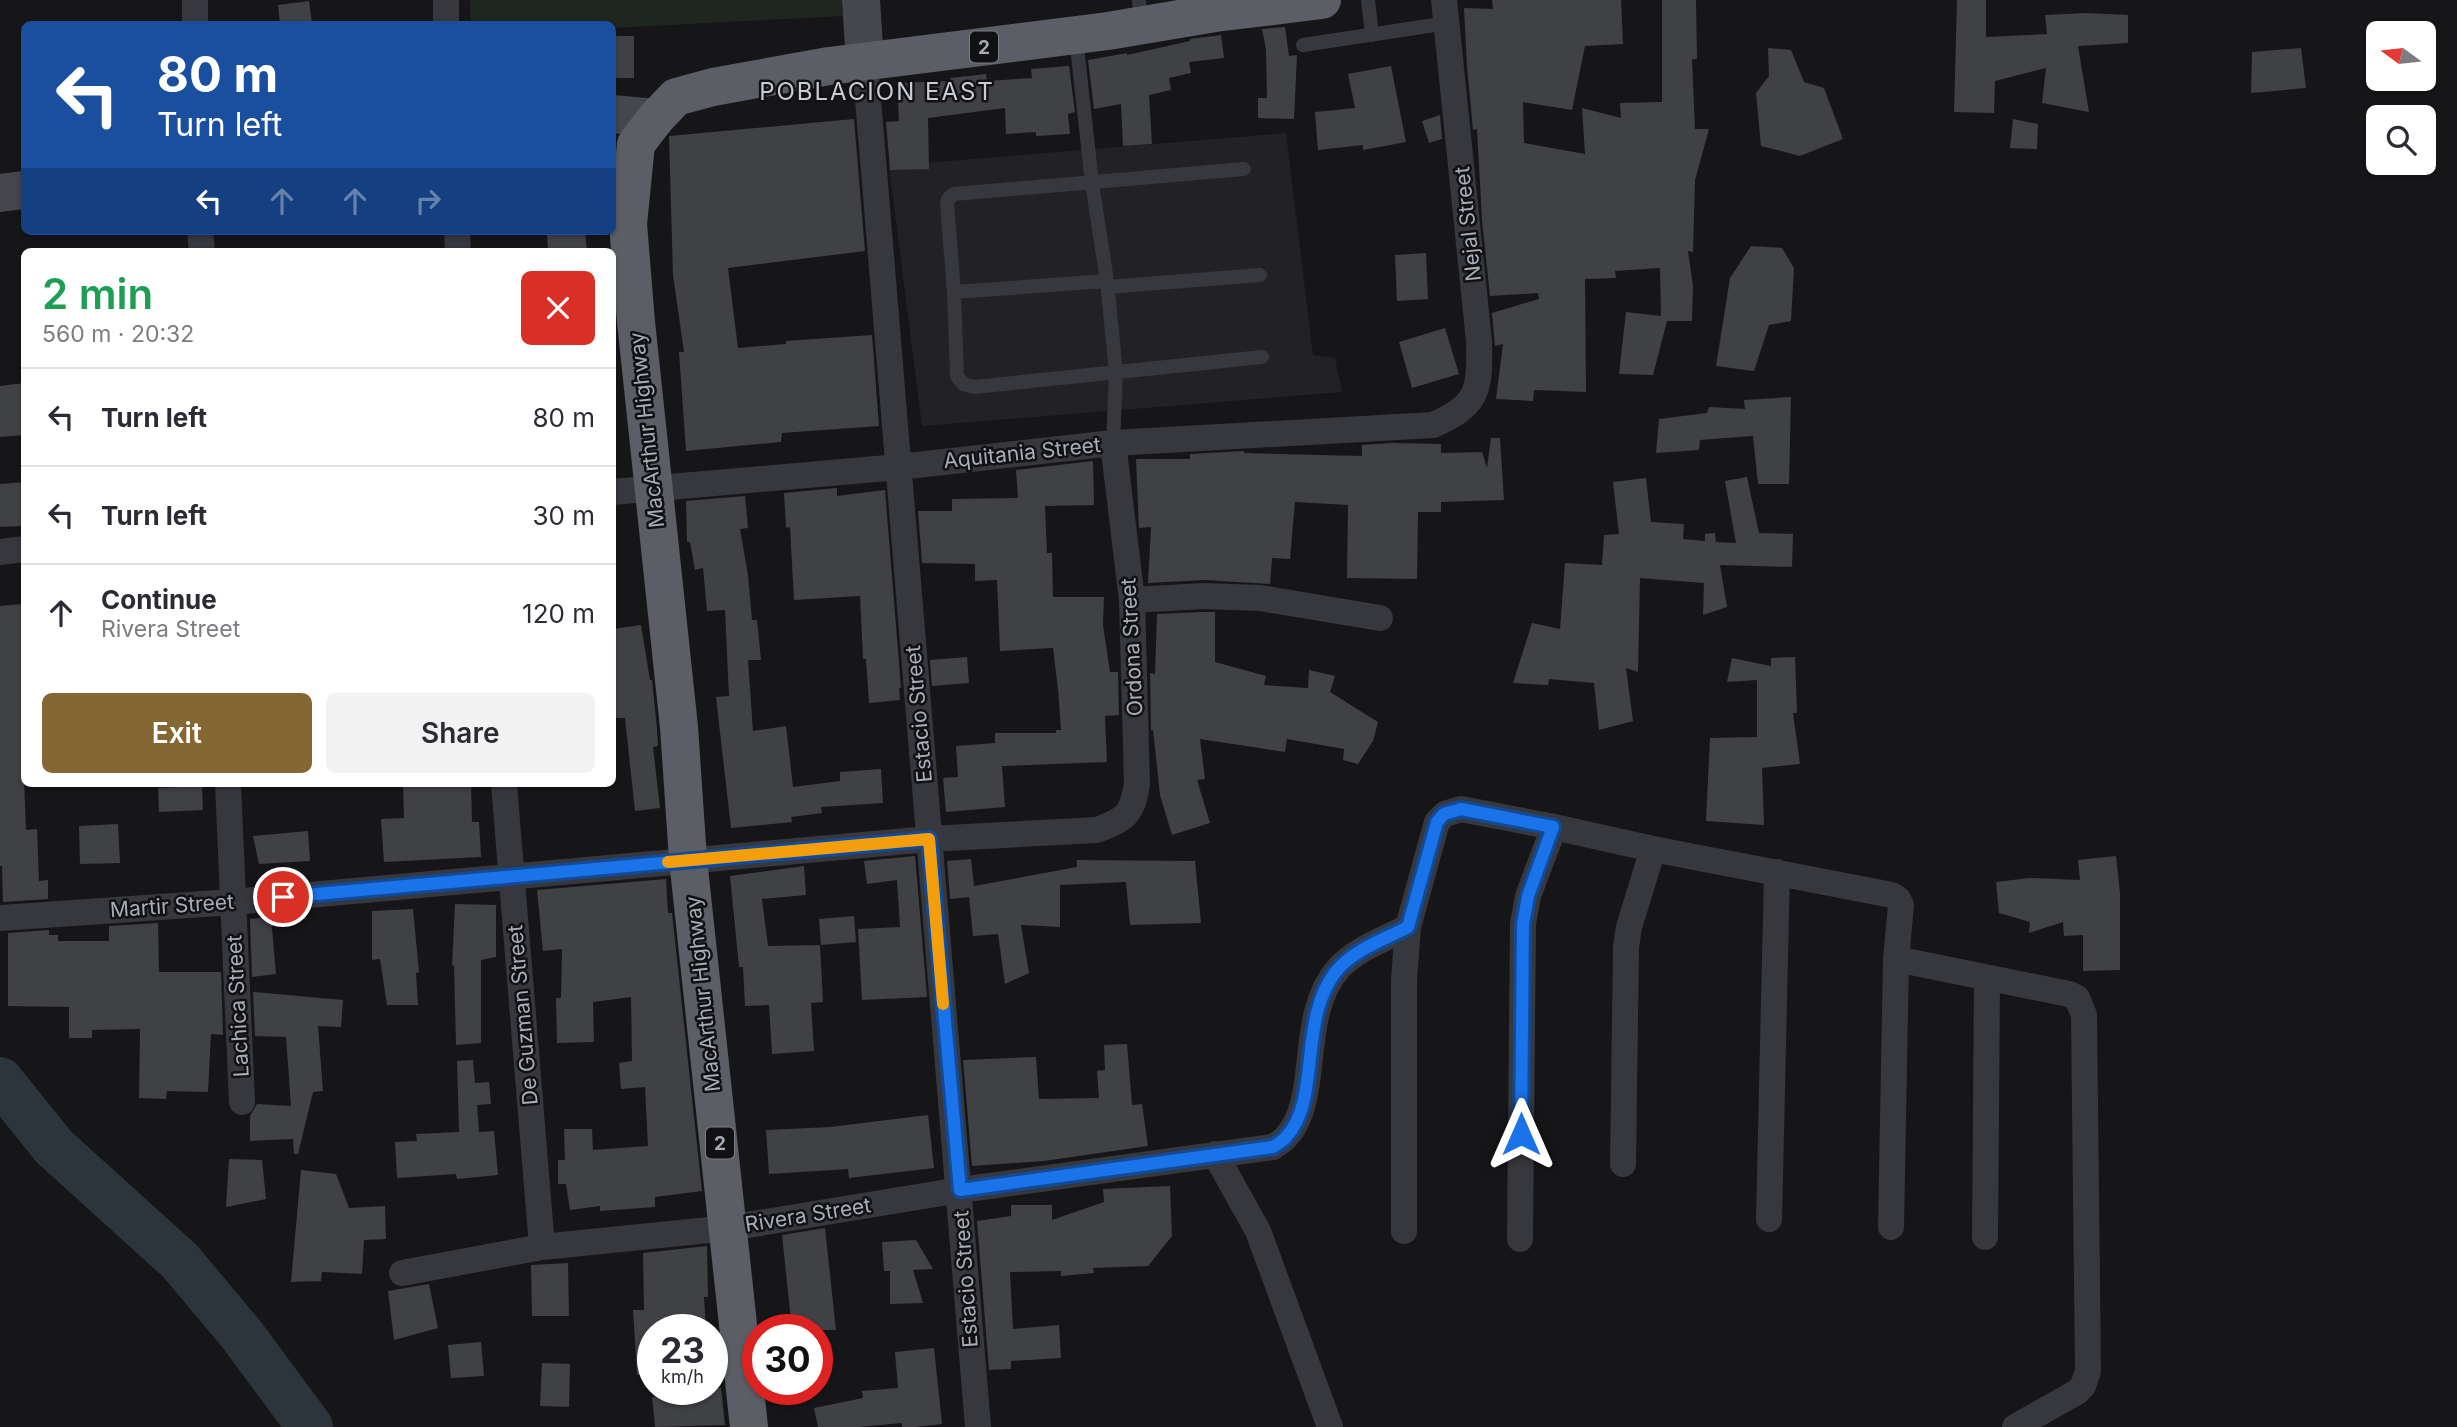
<!DOCTYPE html>
<html lang="en">
<head>
<meta charset="utf-8">
<style>
	body { margin:0; font-family:Inter,sans-serif; background:#f2f2f3; color:#2b2b33; height:100vh; display:flex; flex-direction:column; font-size:26px; white-space:nowrap }
	* { box-sizing:border-box; margin:0 }
	p { font-size:23px; color:#7c7c81 }
	.icon { flex:none; width:38px; height:38px; fill:none; stroke:currentColor; stroke-width:2; stroke-linecap:round; stroke-linejoin:round }
	.map { position:relative; flex:1; overflow:hidden }
	.sheet { position:absolute; left:21px; top:248px; width:595px; height:539px; display:flex; flex-direction:column; background:#fff; border-radius:10px; box-shadow:0 2px 5px #0004 }
	.sheet>* { flex:none }
	.banner { position:absolute; left:21px; top:21px; width:595px; height:214px; border-radius:10px; box-shadow:0 2px 5px #0004; background:#1a4fa0; color:#fff; overflow:hidden }
	.needle { width:46px; rotate:285deg }
	.buttons { position:absolute; left:2366px; top:21px; display:grid; gap:14px }
	.buttons a { display:grid; place-items:center; width:70px; height:70px; border-radius:10px; background:#fff; box-shadow:0 2px 5px #0004; font-size:35px }
	.speed { position:absolute; left:637px; top:1314px; display:flex; gap:14px; font-size:35px; font-weight:700; text-align:center }
	.speed>* { display:grid; place-content:center; width:91px; height:91px; border-radius:50%; background:#fff; box-shadow:0 2px 5px #0004; line-height:1 }
	.speed small { font-size:18px; font-weight:400 }
	.speed .limit { border:10px solid #d22; background:#fff; color:#111 }
	.pin { position:absolute; display:grid; place-items:center; width:60px; height:60px; color:#fff; margin:-30px; border:4px solid #fff; border-radius:50%; box-shadow:0 2px 7px #0007 }
	.me { position:absolute; width:77px; margin:-38px; rotate:0deg; stroke-linejoin:round; filter:drop-shadow(0 0 5px #0008) }
	.turn { display:flex; align-items:center; gap:24px; height:147px; padding:0 21px; font-size:32px }
	.turn .icon { width:91px; height:91px; stroke-width:2.5 }
	.turn b { display:block; font-size:49px; line-height:60px }
	.lanes { display:flex; align-items:center; height:66px; padding:0 21px; background:#0003; justify-content:center; gap:35px; direction:ltr }
	.lanes .off { opacity:.35 }
	.round { display:grid; place-items:center; flex:none; width:74px; height:74px; border-radius:10px; background:#f2f2f3 }
	.summary { display:flex; align-items:center; justify-content:space-between; height:119px; padding:0 21px }
	h1 { font-size:42px; font-weight:600; line-height:52px; color:#1e9e55 }
	.cta { display:flex; gap:14px; margin-top:auto; padding:14px 21px }
	.cta a { flex:1; height:80px; border-radius:10px; background:#856733; color:#fff; font-size:28px; font-weight:600; line-height:80px; text-align:center }
	.cta a+a { background:#f2f2f3; color:#2b2b33 }
	ul { padding:0; list-style:none }
	li { display:flex; align-items:center; gap:21px; height:98px; padding:0 21px; border-top:2px solid #e1e1e2 }
	li div { flex:1 }
	li b { display:block; font-size:26px }
	li em { font-style:normal }
	.map>svg:first-child { display:block }
	.built { fill:#222225 }
	.green { fill:#1e261f }
	.lines { fill:none; stroke-linecap:round; stroke-linejoin:round }
	.river { stroke:#2c353c; stroke-width:46 }
	.building { fill:#404145 }
	.service { stroke:#37383d; stroke-width:14 }
	.minor { stroke:#37383d; stroke-width:26 }
	.secondary { stroke:#45474d; stroke-width:38 }
	.trunk { stroke:#5b5e65; stroke-width:38 }
	.route-casing { stroke:#114b97; stroke-width:18 }
	.route { stroke:#1a73e8; stroke-width:12 }
	.slow { stroke:#f59e0b; stroke-width:12 }
	.labels { text-anchor:middle; stroke-width:5; stroke-linejoin:round; paint-order:stroke }
	.shield { fill:#111113; stroke:#7b7e86; stroke-width:2 }
	.shield-label { font-size:19px; font-weight:bold; fill:#a8adb8 }
	.street-label { font-size:21px; fill:#a8adb8; stroke:#111113 }
	.quarter-label { font-size:24px; letter-spacing:2px; fill:#c9ccd4; stroke:#111113 }
</style>
</head>
<body>
<div class="map">
<svg width="2457" height="1427" viewBox="0 0 2457 1427">
	<rect width="100%" height="100%" fill="#161618"/>
	<path class="built" d="M 1286,133 L 1313,355 L 1335,358 L 1342,392 L 922,426 L 889,166 Z"/>
	<path class="green" d="M 470,0 L 842,0 L 843,16 L 613,28 L 612,24 L 471,24 Z"/>
	<g class="lines">
		<path class="river" d="M 0,1080 L 54,1147 L 180,1261 L 242,1335 L 310,1427"/>
	</g>
	<path class="building" d="M 1492,0 L 1621,0 L 1623,44 L 1585,46 L 1572,110 L 1523,102 L 1524,143 L 1585,154 L 1582,108 L 1621,118 L 1620,103 L 1662,102 L 1662,0 L 1696,0 L 1697,59 L 1692,59 L 1695,129 L 1709,129 L 1695,180 L 1693,252 L 1688,251 L 1693,286 L 1692,321 L 1667,321 L 1653,375 L 1619,374 L 1626,312 L 1661,316 L 1660,268 L 1615,271 L 1616,278 L 1585,279 L 1586,392 L 1534,390 L 1533,401 L 1496,399 L 1503,344 L 1495,346 L 1492,313 L 1539,299 L 1538,293 L 1490,296 L 1482,220 L 1477,129 L 1473,130 L 1467,67 L 1464,8 L 1493,9 Z
		M 1957,0 L 1986,0 L 1986,37 L 2047,34 L 2045,15 L 2085,13 L 2128,15 L 2128,43 L 2078,46 L 2089,112 L 2042,103 L 2046,68 L 1995,81 L 1994,113 L 1954,112 Z
		M 309,1 L 312,23 L 280,24 L 278,5 Z
		M 1285,27 L 1289,56 L 1297,55 L 1294,119 L 1258,118 L 1258,98 L 1267,98 L 1266,50 L 1262,29 Z
		M 1221,35 L 1224,58 L 1189,62 L 1191,73 L 1169,78 L 1171,90 L 1149,95 L 1152,144 L 1123,146 L 1121,104 L 1094,109 L 1088,60 L 1127,53 L 1127,55 L 1190,41 L 1190,39 Z
		M 612,36 L 634,36 L 634,78 L 612,78 Z
		M 1768,48 L 1791,50 L 1804,82 L 1824,88 L 1843,139 L 1800,156 L 1761,146 L 1756,93 L 1769,76 Z
		M 2301,48 L 2306,88 L 2251,93 L 2252,52 Z
		M 1069,66 L 1075,112 L 1068,114 L 1070,134 L 1036,136 L 1036,132 L 1006,134 L 1005,108 L 928,118 L 929,169 L 890,170 L 886,122 L 899,121 L 897,83 L 950,81 L 950,78 L 986,74 L 987,81 L 1032,78 L 1031,69 Z
		M 1391,66 L 1406,142 L 1363,150 L 1363,145 L 1318,150 L 1315,112 L 1355,108 L 1348,74 Z
		M 1440,115 L 1442,139 L 1429,143 L 1422,121 Z
		M 854,119 L 865,251 L 728,268 L 738,348 L 786,344 L 786,341 L 872,335 L 879,426 L 782,433 L 781,442 L 686,451 L 679,352 L 684,352 L 673,275 L 669,136 Z
		M 2013,119 L 2038,124 L 2037,149 L 2010,148 Z
		M 562,231 L 585,231 L 587,252 L 548,252 L 547,232 Z
		M 1751,246 L 1782,248 L 1794,268 L 1791,321 L 1769,325 L 1754,371 L 1716,366 L 1730,278 Z
		M 1426,253 L 1428,299 L 1397,301 L 1395,255 Z
		M 1445,328 L 1459,374 L 1412,388 L 1399,342 Z
		M 24,383 L 24,435 L 0,437 L 0,386 Z
		M 1791,397 L 1789,484 L 1758,484 L 1753,436 L 1700,440 L 1699,450 L 1656,453 L 1659,419 L 1707,413 L 1709,407 L 1745,409 L 1744,400 Z
		M 1491,438 L 1500,438 L 1504,500 L 1441,502 L 1441,512 L 1418,512 L 1417,579 L 1347,578 L 1348,505 L 1295,502 L 1290,559 L 1272,558 L 1270,584 L 1205,580 L 1148,583 L 1151,527 L 1139,528 L 1136,459 L 1190,459 L 1190,454 L 1244,451 L 1244,453 L 1362,456 L 1362,445 L 1392,443 L 1441,444 L 1441,453 L 1482,452 L 1487,468 Z
		M 1093,461 L 1094,505 L 1045,506 L 1047,553 L 1052,553 L 1053,597 L 1104,597 L 1103,625 L 1110,672 L 1118,672 L 1119,715 L 1105,716 L 1107,762 L 1002,766 L 1005,807 L 946,812 L 943,778 L 958,777 L 956,746 L 995,743 L 995,733 L 1056,733 L 1056,730 L 1061,730 L 1058,689 L 1053,648 L 1000,651 L 997,580 L 975,581 L 975,564 L 922,563 L 918,511 L 952,511 L 952,499 L 1018,498 L 1016,470 Z
		M 1747,477 L 1759,533 L 1793,534 L 1792,567 L 1720,565 L 1727,607 L 1703,615 L 1704,583 L 1640,578 L 1638,672 L 1626,668 L 1633,721 L 1599,730 L 1594,683 L 1549,679 L 1548,685 L 1513,683 L 1532,623 L 1560,629 L 1565,563 L 1602,565 L 1604,535 L 1619,534 L 1613,482 L 1646,478 L 1651,522 L 1684,524 L 1683,539 L 1705,541 L 1705,534 L 1715,533 L 1716,542 L 1736,543 L 1725,481 Z
		M 24,482 L 24,526 L 0,527 L 0,484 Z
		M 837,488 L 837,496 L 885,490 L 901,688 L 899,688 L 900,700 L 869,703 L 866,659 L 863,659 L 860,596 L 794,600 L 790,527 L 786,528 L 784,493 Z
		M 745,496 L 748,528 L 740,529 L 748,575 L 752,620 L 757,620 L 761,660 L 748,660 L 753,731 L 786,726 L 793,787 L 840,781 L 840,772 L 881,769 L 883,803 L 821,807 L 822,813 L 791,817 L 792,822 L 731,828 L 716,697 L 729,696 L 725,610 L 707,611 L 703,568 L 695,570 L 690,542 L 687,542 L 686,501 Z
		M 21,604 L 24,648 L 23,755 L 26,830 L 37,829 L 39,881 L 48,880 L 48,899 L 3,902 L 2,866 L 0,866 L 0,606 Z
		M 1204,612 L 1215,612 L 1215,662 L 1266,676 L 1264,685 L 1308,688 L 1309,670 L 1335,676 L 1330,692 L 1378,722 L 1373,741 L 1358,764 L 1343,760 L 1344,749 L 1287,739 L 1285,752 L 1200,739 L 1205,779 L 1197,780 L 1210,823 L 1172,835 L 1160,795 L 1153,730 L 1151,730 L 1150,673 L 1155,674 L 1157,614 Z
		M 641,625 L 650,680 L 652,680 L 657,729 L 658,746 L 653,747 L 660,808 L 635,811 L 625,718 L 616,718 L 612,629 Z
		M 967,657 L 969,683 L 932,686 L 930,660 Z
		M 1795,657 L 1797,713 L 1793,713 L 1800,764 L 1762,768 L 1764,825 L 1706,821 L 1710,738 L 1757,737 L 1757,680 L 1727,682 L 1732,658 L 1771,666 L 1771,658 Z
		M 403,784 L 471,784 L 472,822 L 479,822 L 481,857 L 384,862 L 381,819 L 404,818 Z
		M 202,786 L 203,810 L 159,812 L 158,788 Z
		M 118,824 L 120,863 L 80,864 L 79,826 Z
		M 308,831 L 310,861 L 259,864 L 253,836 Z
		M 915,856 L 927,997 L 862,1000 L 858,929 L 900,927 L 897,880 L 867,884 L 864,861 Z
		M 2116,856 L 2120,893 L 2120,970 L 2083,971 L 2083,935 L 2064,936 L 2063,922 L 2029,933 L 2030,922 L 1999,913 L 1996,882 L 2029,878 L 2080,880 L 2078,860 Z
		M 971,859 L 974,886 L 1077,867 L 1077,860 L 1195,861 L 1201,923 L 1130,925 L 1126,882 L 1060,885 L 1060,927 L 1021,925 L 1029,973 L 1005,984 L 998,934 L 973,936 L 969,897 L 950,899 L 947,861 Z
		M 804,866 L 806,895 L 762,899 L 768,946 L 820,945 L 823,1002 L 811,1003 L 814,1051 L 772,1054 L 769,1005 L 745,1006 L 743,967 L 739,967 L 730,876 Z
		M 666,879 L 668,913 L 672,913 L 702,1191 L 655,1197 L 655,1207 L 600,1211 L 600,1206 L 570,1210 L 566,1184 L 558,1184 L 558,1160 L 565,1160 L 564,1129 L 592,1129 L 593,1150 L 648,1146 L 645,1087 L 621,1089 L 619,1063 L 632,1061 L 631,997 L 593,1002 L 594,1042 L 557,1043 L 556,998 L 561,998 L 562,949 L 543,951 L 537,890 Z
		M 455,904 L 496,905 L 496,957 L 481,960 L 481,1043 L 456,1045 L 454,965 L 452,966 Z
		M 413,909 L 419,972 L 416,973 L 418,1005 L 387,1005 L 380,959 L 372,960 L 372,911 Z
		M 854,916 L 856,942 L 821,945 L 819,919 Z
		M 271,917 L 276,974 L 252,977 L 250,919 Z
		M 158,923 L 159,972 L 221,972 L 223,1035 L 211,1034 L 208,1092 L 167,1091 L 166,1099 L 139,1098 L 140,1029 L 92,1030 L 92,1038 L 69,1038 L 69,1007 L 8,1006 L 8,933 L 49,930 L 49,935 L 58,935 L 58,941 L 109,941 L 109,926 Z
		M 253,992 L 343,1000 L 341,1027 L 318,1026 L 323,1091 L 313,1092 L 298,1154 L 294,1154 L 293,1139 L 250,1141 L 250,1116 L 257,1104 L 291,1106 L 286,1037 L 255,1036 Z
		M 1127,1044 L 1132,1105 L 1142,1104 L 1148,1146 L 1044,1161 L 972,1166 L 963,1060 L 1036,1057 L 1039,1099 L 1099,1098 L 1097,1071 L 1105,1070 L 1104,1045 Z
		M 473,1060 L 475,1083 L 489,1082 L 491,1104 L 477,1105 L 479,1132 L 494,1131 L 498,1175 L 457,1179 L 456,1174 L 397,1178 L 395,1142 L 417,1141 L 416,1134 L 459,1132 L 457,1061 Z
		M 928,1115 L 934,1168 L 849,1178 L 848,1169 L 769,1174 L 766,1130 L 830,1127 Z
		M 229,1159 L 262,1160 L 266,1199 L 226,1207 Z
		M 301,1170 L 336,1174 L 349,1208 L 385,1206 L 386,1239 L 364,1240 L 362,1274 L 322,1272 L 321,1281 L 291,1282 Z
		M 1170,1186 L 1172,1236 L 1148,1266 L 1093,1268 L 1094,1273 L 1061,1276 L 1061,1271 L 1010,1272 L 1013,1329 L 1059,1325 L 1061,1358 L 1011,1361 L 1011,1369 L 989,1370 L 977,1221 L 1011,1216 L 1011,1205 L 1052,1205 L 1052,1220 L 1104,1202 L 1103,1189 Z
		M 825,1228 L 836,1330 L 792,1330 L 782,1235 Z
		M 916,1240 L 933,1269 L 913,1270 L 923,1303 L 890,1304 L 890,1271 L 884,1271 L 882,1242 Z
		M 707,1246 L 708,1297 L 704,1297 L 706,1330 L 653,1330 L 653,1375 L 637,1375 L 633,1310 L 644,1310 L 643,1253 Z
		M 568,1263 L 569,1316 L 532,1316 L 531,1265 Z
		M 429,1284 L 438,1328 L 394,1340 L 388,1291 Z
		M 481,1342 L 484,1376 L 451,1378 L 448,1345 Z
		M 934,1348 L 942,1424 L 915,1427 L 902,1427 L 902,1423 L 858,1427 L 818,1427 L 814,1408 L 863,1398 L 862,1391 L 898,1388 L 895,1352 Z
		M 542,1363 L 570,1364 L 569,1407 L 540,1406 Z
		M 721,1388 L 725,1425 L 655,1427 L 652,1397 Z"/>
	<g class="lines">
		<path class="service" d="M 1139,0 L 1141,23
			M 1368,0 L 1372,35
			M 1076,38 L 1092,183 L 1107,281 L 1116,373 L 1113,443
			M 1303,45 L 1448,23
			M 1244,169 L 954,194 L 948,199 L 947,204 L 954,292 L 957,376 L 963,384 L 974,387 L 1262,357
			M 1108,287 L 1260,275
			M 954,292 L 1107,281"/>
		<path class="minor" d="M 195,0 L 195,24
			M 446,0 L 446,24
			M 865,63 L 978,1427
			M 200,231 L 202,252
			M 457,231 L 458,252
			M 612,492 L 899,467 L 1113,443 L 1433,425 C 1480,405 1480,388 1479,341 L 1444,0
			M 0,552 L 24,549
			M 1132,600 L 1204,596 L 1260,598 L 1380,618
			M 228,784 L 242,1102
			M 504,784 L 542,1247
			M 0,918 L 232,902 L 929,839 L 1097,830 C 1125,819 1132,816 1137,784 L 1132,600 L 1113,443
			M 1896,959 L 2069,994 L 2077,998 L 2084,1015 L 2088,1371 L 2083,1386 L 2077,1392 L 2015,1427
			M 1215,1154 L 1258,1231 L 1330,1427
			M 1623,1164 L 1626,947 L 1629,927 L 1653,849
			M 1769,1219 L 1777,872
			M 1404,1231 L 1404,980 L 1408,927 L 1437,822 L 1445,814 L 1461,809 L 1554,827 L 1653,849 L 1892,895 L 1898,899 L 1901,905 L 1896,959 L 1891,1227
			M 1985,1237 L 1987,978
			M 1520,1239 L 1523,924 L 1528,896 L 1554,827
			M 402,1273 L 542,1247 L 729,1228 L 960,1190 L 1273,1147 C 1277,1144 1283,1141 1286,1137 C 1322,1099 1297,1016 1338,969 C 1356,949 1385,939 1408,927"/>
		<path class="secondary" d="M 861,0 L 865,63
			M 612,114 L 656,118
			M 0,193 L 24,190"/>
		<path class="trunk" d="M 749,1427 L 688,859 L 679,727 L 636,322 L 628,224 L 636,144 L 656,118 L 676,97 L 713,87 L 829,66 L 1108,31 L 1215,13 L 1322,0"/>
	</g>
	<g class="lines">
		<g class="route-casing">
			<path id="route" d="M 283,897 L 929,839 L 960,1190 L 1273,1147 C 1277,1144 1283,1141 1286,1137 C 1322,1099 1297,1017 1338,969 C 1356,949 1385,939 1408,927 L 1437,822 L 1444,814 L 1461,809 L 1553,827 L 1528,896 L 1523,924 L 1521,1134"/>
		</g>
		<use href="#route" class="route"/>
		<path class="slow" d="M 668,862 L 929,839 L 943,1004"/>
	</g>
	<g class="labels">
		<g class="shield">
			<rect x="970" y="31.5" width="28" height="31" rx="5"/>
			<rect x="706" y="1127.5" width="28" height="31" rx="5"/>
		</g>
		<g class="shield-label">
			<text x="984" y="54">2</text>
			<text x="720" y="1150">2</text>
		</g>
		<g class="street-label">
			<text transform="translate(1468 224) rotate(-96)" y="7">Nejal Street</text>
			<text transform="translate(647 430) rotate(-96)" y="7">MacArthur Highway</text>
			<text transform="translate(1022 453) rotate(-6)" y="7">Aquitania Street</text>
			<text transform="translate(1132 647) rotate(-93)" y="7">Ordona Street</text>
			<text transform="translate(919 714) rotate(-95)" y="7">Estacio Street</text>
			<text transform="translate(172 906) rotate(-4)" y="7">Martir Street</text>
			<text transform="translate(703 994) rotate(-96)" y="7">MacArthur Highway</text>
			<text transform="translate(238 1006) rotate(-93)" y="7">Lachica Street</text>
			<text transform="translate(523 1015) rotate(-95)" y="7">De Guzman Street</text>
			<text transform="translate(808 1215) rotate(-9)" y="7">Rivera Street</text>
			<text transform="translate(966 1279) rotate(-94)" y="7">Estacio Street</text>
		</g>
		<g class="quarter-label">
			<text x="877" y="100">POBLACION EAST</text>
		</g>
	</g>
</svg>
<div class="buttons">
<a><svg class="needle" viewBox="-14 -14 28 28"><path d="M0-13l5 13h-10z" fill="#e53935"/><path d="M0 13l5-13h-10z" fill="#7c7c81"/></svg></a>
<a><svg class="icon" aria-label="search" viewBox="0 0 24 24"><circle cx="10" cy="10" r="6"/><path d="M15 15l6 6"/></svg></a>
</div>
<div class="speed"><div>23<small>km/h</small></div><div class="limit">30</div></div>
<div class="pin" style="left:283px;top:897px;background:#d93025"><svg class="icon" aria-label="arrive" viewBox="0 0 24 24"><path d="M6 21V4h12l-3 4 3 4H6"/></svg></div>
<svg class="me" style="left:1521px;top:1134px" viewBox="-20 -20 40 40"><path d="M0-17L14 15 0 8-14 15z" fill="#1a73e8" stroke="#fff" stroke-width="4"/></svg>
<div class="banner">
<div class="turn"><svg class="icon" aria-label="left" viewBox="0 0 24 24"><path d="M17 20v-9H6M10 6l-5 5 5 5"/></svg><div><b>80 m</b>Turn left</div></div>
<div class="lanes"><svg class="icon" aria-label="left" viewBox="0 0 24 24"><path d="M17 20v-9H6M10 6l-5 5 5 5"/></svg><svg class="icon off" aria-label="ahead" viewBox="0 0 24 24"><path d="M12 20V5M6 11l6-6 6 6"/></svg><svg class="icon off" aria-label="ahead" viewBox="0 0 24 24"><path d="M12 20V5M6 11l6-6 6 6"/></svg><svg class="icon off" aria-label="right" viewBox="0 0 24 24"><path d="M7 20v-9h11M14 6l5 5-5 5"/></svg></div>
</div>
<section class="sheet">
<div class="summary"><div><h1>2 min</h1><p>560 m · 20:32</p></div><a class="round" style="background:#d93025;color:#fff"><svg class="icon" aria-label="close" viewBox="0 0 24 24"><path d="M6 6l12 12M18 6L6 18"/></svg></a></div>
<ul>
<li><svg class="icon" aria-label="left" viewBox="0 0 24 24"><path d="M17 20v-9H6M10 6l-5 5 5 5"/></svg><div><b>Turn left</b></div><em>80 m</em></li>
<li><svg class="icon" aria-label="left" viewBox="0 0 24 24"><path d="M17 20v-9H6M10 6l-5 5 5 5"/></svg><div><b>Turn left</b></div><em>30 m</em></li>
<li><svg class="icon" aria-label="ahead" viewBox="0 0 24 24"><path d="M12 20V5M6 11l6-6 6 6"/></svg><div><b>Continue</b><p>Rivera Street</p></div><em>120 m</em></li>
</ul>
<div class="cta"><a>Exit</a><a>Share</a></div>
</section>
</div>
</body>
</html>
